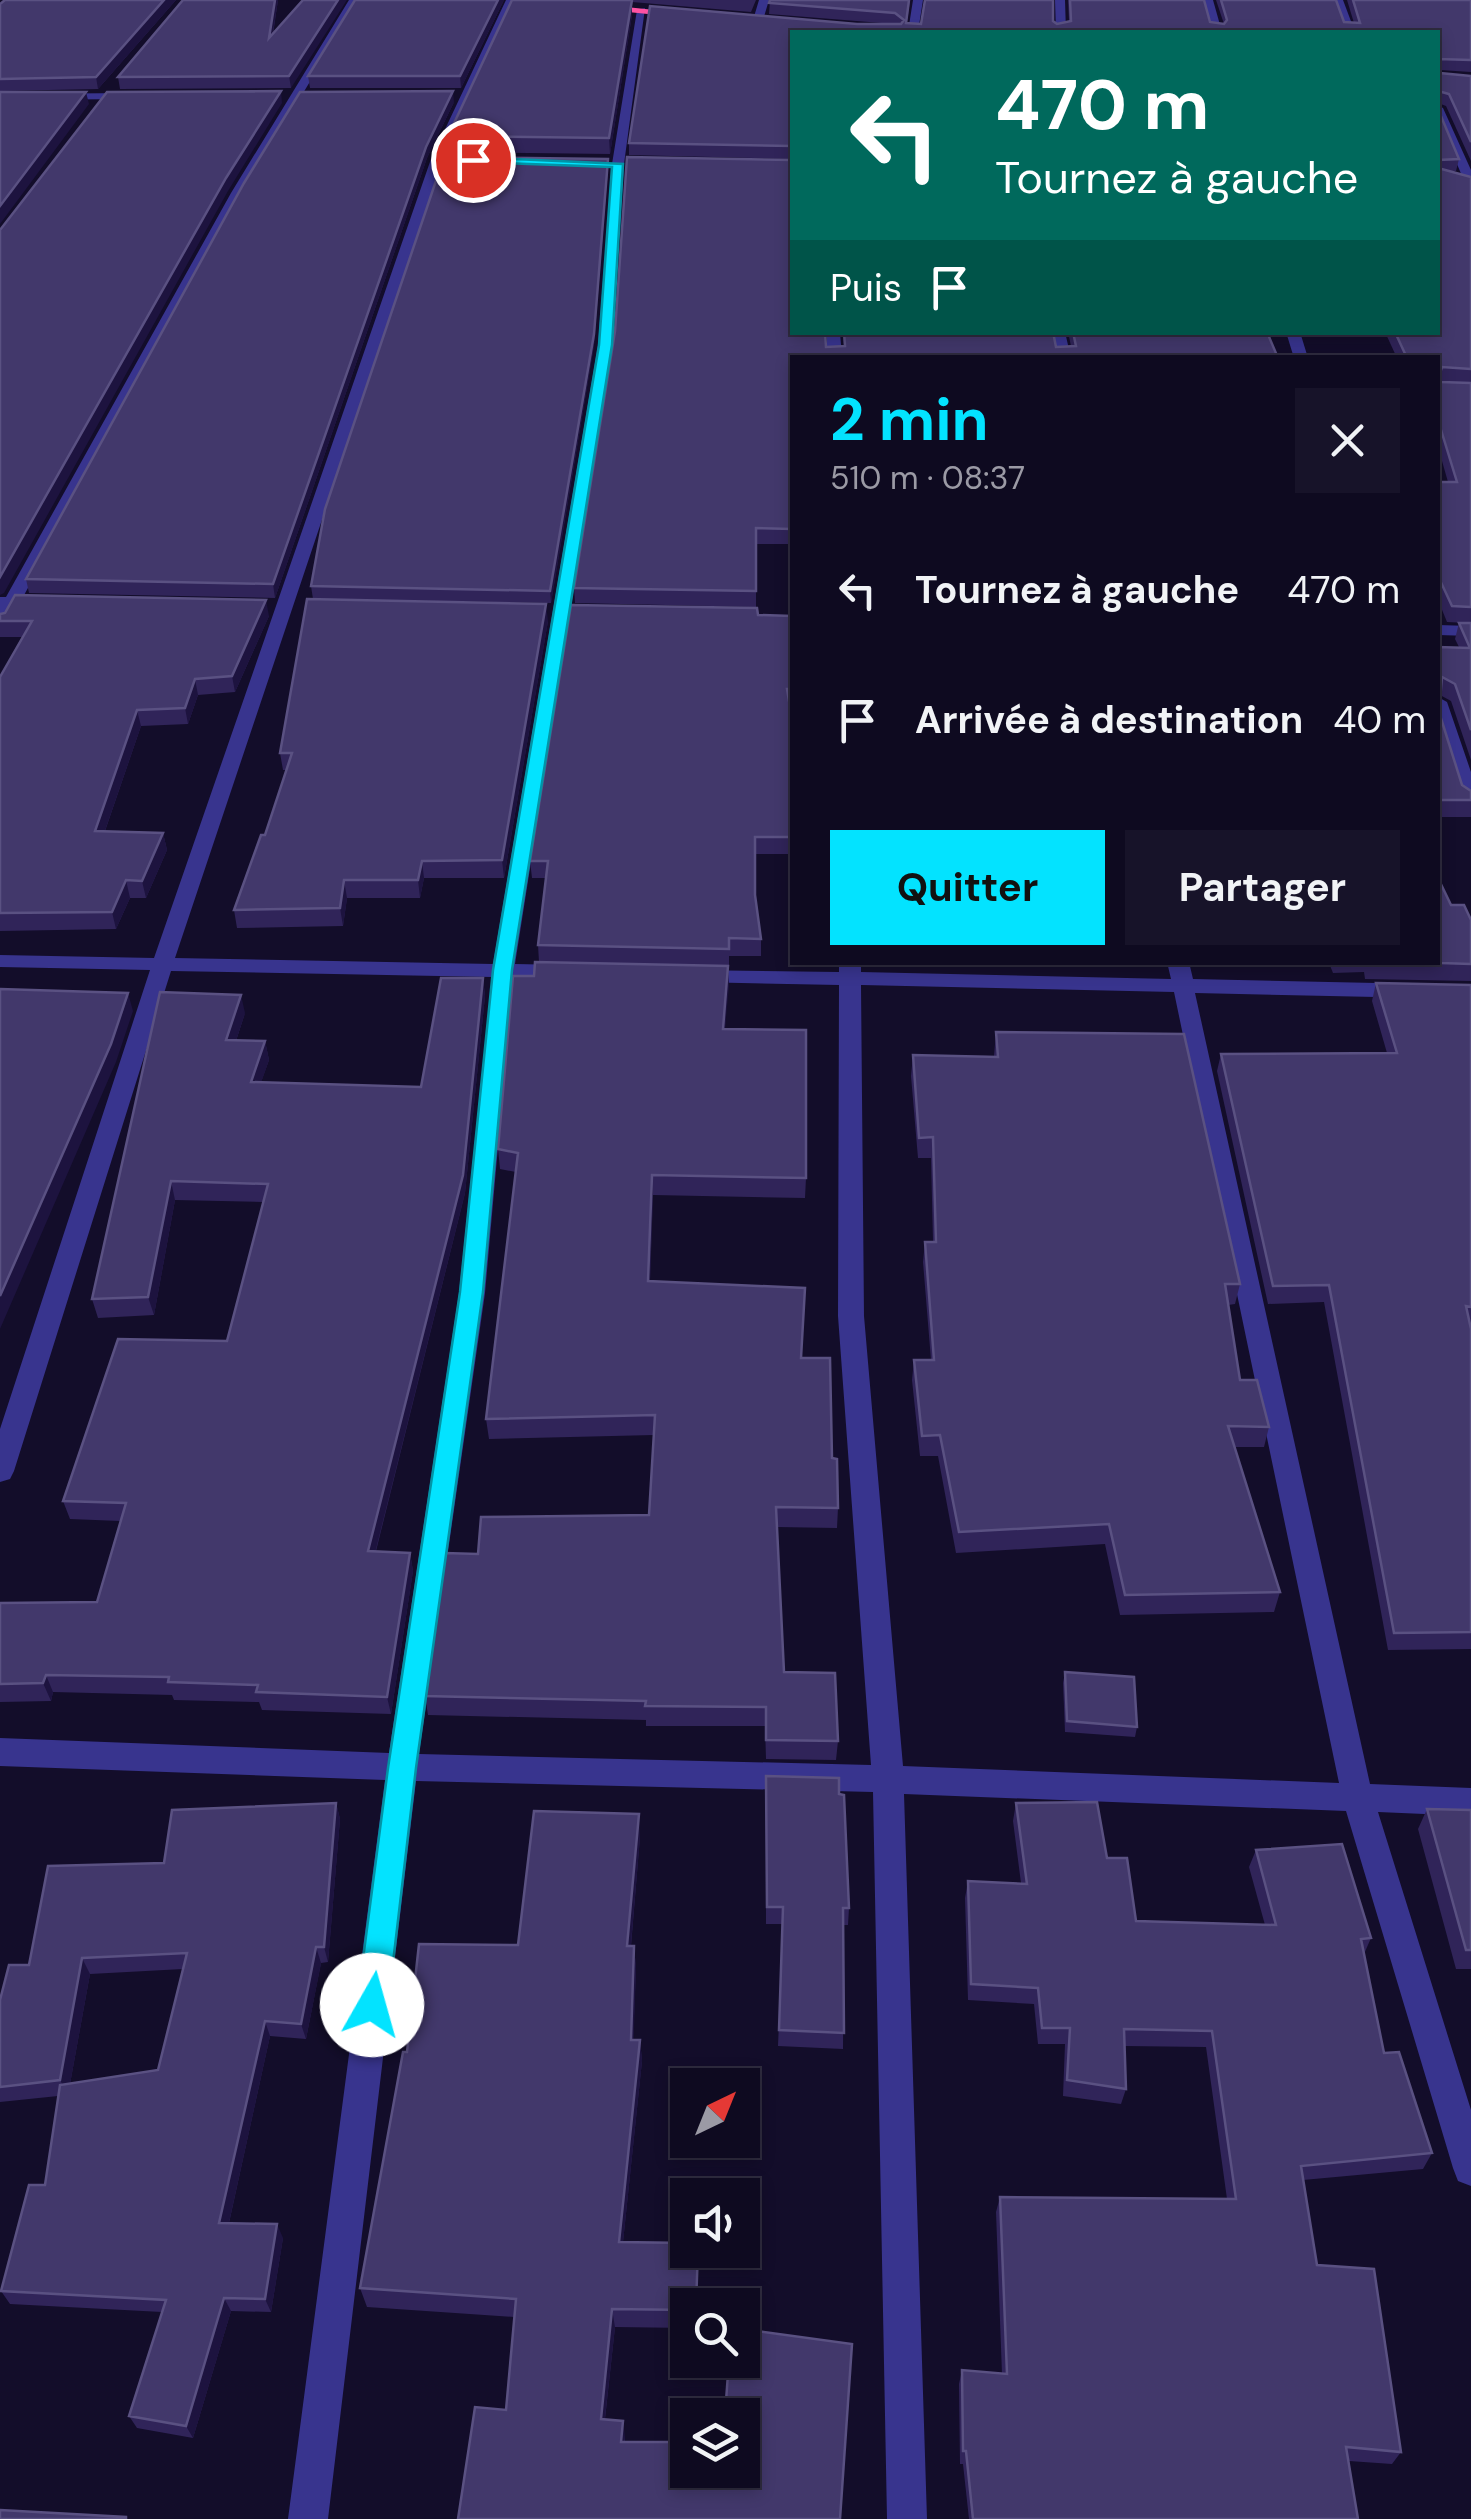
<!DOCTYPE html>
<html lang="fr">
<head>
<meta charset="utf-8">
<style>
	body { margin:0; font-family:"DM Sans",sans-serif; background:#171329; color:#f1f3f6; height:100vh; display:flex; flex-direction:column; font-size:38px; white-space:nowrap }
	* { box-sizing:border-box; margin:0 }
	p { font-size:32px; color:#9b9aa5 }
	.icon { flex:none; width:55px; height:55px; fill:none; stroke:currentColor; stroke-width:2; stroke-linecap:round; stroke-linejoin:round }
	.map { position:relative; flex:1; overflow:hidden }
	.panel { position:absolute; left:790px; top:355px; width:650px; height:610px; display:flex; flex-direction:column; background:#0e0a20; border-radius:0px; box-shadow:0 5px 15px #0003,0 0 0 2px #2e2b3e }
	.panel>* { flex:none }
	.top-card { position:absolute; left:790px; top:30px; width:650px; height:305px; border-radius:0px; box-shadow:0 5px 15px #0003,0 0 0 2px #2e2b3e; background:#00695c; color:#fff; overflow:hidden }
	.needle { width:65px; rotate:43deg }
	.fabs { position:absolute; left:670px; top:2068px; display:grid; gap:20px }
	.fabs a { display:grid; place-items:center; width:90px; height:90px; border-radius:0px; background:#0e0a20; box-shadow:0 5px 15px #0003,0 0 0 2px #2e2b3e; font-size:50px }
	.pin { position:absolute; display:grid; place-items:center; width:85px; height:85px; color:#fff; margin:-42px; border:5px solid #fff; border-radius:50%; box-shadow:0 2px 10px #0007 }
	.me { position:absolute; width:110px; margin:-55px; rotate:7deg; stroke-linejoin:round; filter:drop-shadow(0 0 8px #0008) }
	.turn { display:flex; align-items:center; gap:35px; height:210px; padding:0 40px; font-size:45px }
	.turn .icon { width:130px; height:130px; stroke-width:2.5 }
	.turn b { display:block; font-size:70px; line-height:85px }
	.then { display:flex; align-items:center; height:95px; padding:0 40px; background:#0003; gap:20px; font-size:38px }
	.round { display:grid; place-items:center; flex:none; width:105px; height:105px; border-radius:0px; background:#171329 }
	.head { display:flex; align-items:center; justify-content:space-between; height:170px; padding:0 40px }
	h1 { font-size:60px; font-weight:700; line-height:75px; color:#03e3ff }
	.button { display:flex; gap:20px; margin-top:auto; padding:20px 40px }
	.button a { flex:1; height:115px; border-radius:0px; background:#03e3ff; color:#111; font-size:40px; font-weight:700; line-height:115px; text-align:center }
	.button a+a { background:#171329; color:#f1f3f6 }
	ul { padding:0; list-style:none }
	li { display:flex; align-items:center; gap:30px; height:130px; padding:0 40px }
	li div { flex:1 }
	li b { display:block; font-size:38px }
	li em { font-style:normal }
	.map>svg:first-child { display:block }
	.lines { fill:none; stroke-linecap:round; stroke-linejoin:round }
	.street { fill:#38348e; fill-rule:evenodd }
	.highway { fill:#ff52a3; fill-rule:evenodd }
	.wall { fill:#302459; fill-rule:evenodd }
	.shaded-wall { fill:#1d133f }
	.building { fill:#42386b; stroke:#5a5182; stroke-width:2.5 }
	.route { fill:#03e3ff; stroke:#0294a6; stroke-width:2.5 }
</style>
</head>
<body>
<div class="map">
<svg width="1471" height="2519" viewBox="0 0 1471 2519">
	<rect width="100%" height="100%" fill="#130d2a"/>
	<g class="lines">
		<path class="street" d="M 349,0 L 359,0 L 243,193 L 23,597 L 43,597 L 51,602 L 43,607 L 17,607 L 6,627 L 0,628 L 0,597 L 6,597 L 231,193 Z
			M 506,0 L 516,0 L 443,159 L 175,958 L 493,964 L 598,345 L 612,164 L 637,10 L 645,8 L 624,164 L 612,345 L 515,964 L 565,965 L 576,972 L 565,979 L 513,978 L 485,1293 L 419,1754 L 871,1765 L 838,1316 L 839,985 L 695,982 L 687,980 L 684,975 L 687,970 L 839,972 L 839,962 L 861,962 L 861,972 L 1171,979 L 1167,962 L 1189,962 L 1193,979 L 1471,985 L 1471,999 L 1195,993 L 1370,1784 L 1471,1788 L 1471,1816 L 1378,1812 L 1471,2110 L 1471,2186 L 1458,2181 L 1453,2168 L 1346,1811 L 904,1794 L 927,2519 L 887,2519 L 873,1792 L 416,1781 L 328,2519 L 288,2519 L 385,1780 L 0,1766 L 0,1738 L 389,1753 L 459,1293 L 492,977 L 171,971 L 14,1471 L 10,1479 L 0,1482 L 0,1429 L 150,970 L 0,967 L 0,955 L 154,958 L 431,159 ZM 861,985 L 1174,992 L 1339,1783 L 903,1766 L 864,1316 Z
			M 759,0 L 769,0 L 763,20 L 758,23 L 753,20 Z
			M 913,0 L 923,0 L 918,32 L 908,32 Z
			M 1055,0 L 1065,0 L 1066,32 L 1056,32 Z
			M 1203,0 L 1213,0 L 1222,32 L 1212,32 Z
			M 1333,0 L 1343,0 L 1355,32 L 1345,32 Z
			M 0,94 L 135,93 L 140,96 L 135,99 L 0,100 Z
			M 1438,105 L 1443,108 L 1471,170 L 1471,187 L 1465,183 L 1438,119 Z
			M 826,332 L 840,332 L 842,358 L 828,358 Z
			M 1051,332 L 1065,332 L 1071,358 L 1057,358 Z
			M 1286,332 L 1300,332 L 1308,358 L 1294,358 Z
			M 1438,625 L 1471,626 L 1471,636 L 1438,635 Z
			M 1438,697 L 1447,702 L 1471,772 L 1471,807 L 1461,801 L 1438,728 Z"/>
		<path class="highway" d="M 510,0 L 559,0 L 693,14 L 687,18 Z"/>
	</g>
	<path class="wall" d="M 5,0 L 176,0 L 98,89 L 0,91 L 0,4 Z
		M 183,0 L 278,0 L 273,34 L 303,0 L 291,88 L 120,89 L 118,77 Z
		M 504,0 L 461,88 L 310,88 L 308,76 Z
		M 512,0 L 756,0 L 751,12 L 632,2 L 632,15 L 610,154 L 450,152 L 448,136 Z
		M 770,0 L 910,0 L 907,23 L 921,24 L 925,0 L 1053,0 L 1053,21 L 1057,24 L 1069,21 L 1068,0 L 1204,0 L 1210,22 L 1224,24 L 1216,0 L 1336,0 L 1344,22 L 1354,23 L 1347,0 L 1471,0 L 1471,72 L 1440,70 L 1440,73 L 1471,76 L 1471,161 L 1446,106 L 1438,103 L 1438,32 L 792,32 L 792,159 L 629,155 L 629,143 L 650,6 L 857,24 L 894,24 L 769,14 Z
		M 454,102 L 427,158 L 275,598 L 29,593 L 26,579 Z
		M 1438,109 L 1459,159 L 1456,171 L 1450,172 L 1471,177 L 1471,760 L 1451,701 L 1440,695 L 1439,712 L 1462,785 L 1471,791 L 1471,817 L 1438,817 L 1438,647 L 1459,647 L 1455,639 L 1459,623 L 1468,623 L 1447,622 L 1438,600 L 1438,482 L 1448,482 L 1438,447 L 1438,358 L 1397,358 L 1385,332 L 1438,332 Z
		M 627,157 L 792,160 L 792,332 L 825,332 L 826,347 L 844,346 L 843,332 L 1053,332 L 1056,347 L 1071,346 L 1068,332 L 1270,332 L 1269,337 L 1278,358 L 792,358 L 792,544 L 756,544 L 756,607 L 575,603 L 574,588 L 615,331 Z
		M 608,169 L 594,345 L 551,603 L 313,599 L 311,586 Z
		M 0,614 L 269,616 L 235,692 L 198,695 L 188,724 L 141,726 L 105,831 L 163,833 L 167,850 L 146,898 L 130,898 L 116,929 L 0,931 L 0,677 L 23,637 L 0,637 Z
		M 758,615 L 792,616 L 792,705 L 790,705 L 792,719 L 792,854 L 755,854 L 755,895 L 761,939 L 761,956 L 729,956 L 729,966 L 539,962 L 538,945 L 546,878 L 532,878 L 530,861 Z
		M 548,621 L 504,878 L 424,878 L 420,898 L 347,898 L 343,926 L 237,928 L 234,910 L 265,835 L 286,770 L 283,770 L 280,753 Z
		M 1451,905 L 1471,920 L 1471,981 L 1365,979 L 1364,972 L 1333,973 L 1329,963 L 1323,962 L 1438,962 Z
		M 728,966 L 725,1029 L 806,1178 L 805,1198 L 653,1195 L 650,1281 L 802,1358 L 832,1458 L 838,1508 L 837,1528 L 777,1527 L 784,1672 L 838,1741 L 836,1760 L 766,1759 L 765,1726 L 646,1726 L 646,1720 L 428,1715 L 425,1696 L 478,1554 L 649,1515 L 654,1435 L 489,1439 L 486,1419 L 516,1172 L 500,1169 L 498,1149 L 534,976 Z
		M 483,978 L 485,996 L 465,1193 L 376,1551 L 410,1553 L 413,1571 L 391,1714 L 262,1710 L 259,1702 L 174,1700 L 172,1695 L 53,1692 L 51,1701 L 0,1702 L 0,1603 L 97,1602 L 120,1521 L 70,1519 L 63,1501 L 227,1341 L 263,1202 L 175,1200 L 154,1315 L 98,1318 L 92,1299 L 245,1013 L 236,1041 L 265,1041 L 269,1060 L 261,1082 L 421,1087 Z
		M 1376,983 L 1471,985 L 1471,1649 L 1388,1650 L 1324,1302 L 1268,1304 L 1217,1071 L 1221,1054 L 1387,1053 L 1372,1001 Z
		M 996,1032 L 1240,1284 L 1235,1304 L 1228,1305 L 1240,1380 L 1269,1427 L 1264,1447 L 1234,1447 L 1280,1592 L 1274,1612 L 1120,1615 L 1105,1544 L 956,1553 L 938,1456 L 920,1456 L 912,1380 L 914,1360 L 931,1360 L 923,1262 L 925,1242 L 933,1242 L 931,1158 L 918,1158 L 911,1076 L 913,1055 L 994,1056 Z
		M 1065,1672 L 1137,1727 L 1135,1737 L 1065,1732 L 1063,1683 Z
		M 766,1776 L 839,1794 L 849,1908 L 848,1925 L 844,1925 L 843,2049 L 778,2046 L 783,1924 L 766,1924 Z
		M 336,1803 L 340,1819 L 328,1962 L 321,1963 L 306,2039 L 270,2036 L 229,2223 L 283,2238 L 271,2312 L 231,2311 L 193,2438 L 137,2428 L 129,2416 L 162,2312 L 10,2304 L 1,2291 L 45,2185 L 58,2096 L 0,2102 L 0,2000 L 29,1965 L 164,1863 ZM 183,1969 L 158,2070 L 70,2084 L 90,1974 Z
		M 1016,1803 L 1107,1858 L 1136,1921 L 1265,1925 L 1249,1867 L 1256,1850 L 1371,1938 L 1364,1954 L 1384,2053 L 1432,2153 L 1423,2169 L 1303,2180 L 1317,2265 L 1401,2452 L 1392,2464 L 1349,2461 L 1358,2519 L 969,2519 L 963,2464 L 960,2464 L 959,2384 L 962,2370 L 1002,2374 L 996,2212 L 1000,2197 L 1227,2199 L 1206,2047 L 1125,2046 L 1126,2089 L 1121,2104 L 1063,2096 L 1065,2044 L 1038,2044 L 1034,2004 L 968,2000 L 965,1898 L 968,1881 L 1021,1883 L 1013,1821 Z
		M 1427,1809 L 1471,1810 L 1471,1969 L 1456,1969 L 1418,1829 Z
		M 640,1837 L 631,1946 L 634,1946 L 636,1968 L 633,2040 L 640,2040 L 642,2061 L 623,2242 L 698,2250 L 697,2305 L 688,2305 L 688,2328 L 615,2327 L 605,2419 L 625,2437 L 625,2442 L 840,2519 L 506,2410 L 514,2317 L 367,2307 L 360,2288 L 407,2052 L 518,1945 Z"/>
	<path class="shaded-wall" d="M 164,0 L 176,0 L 98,89 L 96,77 Z
		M 275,0 L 278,0 L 270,50 L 269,38 Z
		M 338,0 L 347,0 L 291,88 L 289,76 Z
		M 498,0 L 504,0 L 461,88 L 460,76 Z
		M 632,0 L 632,15 L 610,154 L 609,138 Z
		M 281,91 L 282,103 L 228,191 L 4,593 L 0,595 L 0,577 L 226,178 Z
		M 453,91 L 454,102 L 427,158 L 275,598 L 273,584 L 426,147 Z
		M 86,92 L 89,104 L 0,224 L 0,206 Z
		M 608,159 L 594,345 L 551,603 L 550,591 Z
		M 266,600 L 269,616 L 235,692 L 232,676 Z
		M 546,604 L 548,621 L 504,878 L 502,860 Z
		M 195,679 L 198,695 L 188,724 L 185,708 Z
		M 137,710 L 141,726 L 99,848 L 95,831 Z
		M 163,833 L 167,850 L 146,898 L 142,881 Z
		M 422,861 L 424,878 L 420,898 L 418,880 Z
		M 126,880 L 130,898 L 116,929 L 112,912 Z
		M 344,880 L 347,898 L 343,926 L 340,908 Z
		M 728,966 L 729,986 L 723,1049 L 723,1029 Z
		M 483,978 L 485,996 L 465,1193 L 371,1569 L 368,1551 Z
		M 128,993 L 133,1011 L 116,1062 L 0,1329 L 0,1296 Z
		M 241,995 L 245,1013 L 230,1059 L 226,1040 Z
		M 265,1041 L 269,1060 L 255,1100 L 251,1082 Z
		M 652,1175 L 653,1195 L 649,1301 L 648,1281 Z
		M 171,1181 L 175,1200 L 154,1315 L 148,1297 Z
		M 410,1553 L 413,1571 L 391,1714 L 387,1697 Z
		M 46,1675 L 53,1692 L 51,1701 L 43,1683 Z
		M 336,1803 L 340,1819 L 328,1962 L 324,1947 Z
		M 639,1814 L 640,1837 L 629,1967 L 627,1946 Z
		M 634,1946 L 636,1968 L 633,2061 L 631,2040 Z
		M 316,1947 L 321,1963 L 306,2039 L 301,2024 Z
		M 82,1958 L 90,1974 L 68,2095 L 60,2080 Z
		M 265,2021 L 270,2036 L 226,2236 L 219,2223 Z
		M 640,2040 L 642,2061 L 621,2261 L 619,2242 Z
		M 277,2224 L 283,2238 L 271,2312 L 265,2299 Z
		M 224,2298 L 231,2311 L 193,2438 L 186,2426 Z
		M 612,2309 L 615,2327 L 603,2435 L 601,2419 Z
		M 623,2421 L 625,2437 L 623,2458 L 621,2442 Z"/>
	<path class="building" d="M 5,0 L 164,0 L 96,77 L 0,79 L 0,4 Z
		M 183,0 L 275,0 L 269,38 L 303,0 L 338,0 L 289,76 L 118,77 Z
		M 355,0 L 498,0 L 460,76 L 308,76 Z
		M 512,0 L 632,0 L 609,138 L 448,136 Z
		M 770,0 L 909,0 L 906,23 L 921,24 L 925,0 L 1053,0 L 1053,21 L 1057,24 L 1071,21 L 1070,0 L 1204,0 L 1210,22 L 1224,24 L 1227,20 L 1221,0 L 1336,0 L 1344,22 L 1360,23 L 1353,0 L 1471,0 L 1471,60 L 1438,59 L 1440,73 L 1471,76 L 1471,142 L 1449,94 L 1438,91 L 1438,99 L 1438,32 L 792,32 L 792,146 L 629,143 L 650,6 L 857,24 L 901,24 L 904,20 L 895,13 L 769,3 Z
		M 281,91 L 226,178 L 0,577 L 0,230 L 107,92 Z
		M 453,91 L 426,147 L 273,584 L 26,579 L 244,183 L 300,92 Z
		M 0,92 L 86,92 L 0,206 Z
		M 1438,109 L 1459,159 L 1438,160 L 1438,165 Z
		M 444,157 L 608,159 L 594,334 L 550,591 L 311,586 L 325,509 Z
		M 627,157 L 792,160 L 792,332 L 825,332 L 826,347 L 845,346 L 844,332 L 1053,332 L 1056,347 L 1076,346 L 1073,332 L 1267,332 L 1278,358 L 792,358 L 792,529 L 756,528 L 756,591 L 574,588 L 615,331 Z
		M 1438,168 L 1471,177 L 1471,369 L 1442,367 L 1438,379 L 1441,382 L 1471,383 L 1471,607 L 1452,606 L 1438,576 L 1438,482 L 1457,482 L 1438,420 L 1438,358 L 1407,358 L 1395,332 L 1438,332 Z
		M 15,595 L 266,600 L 232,676 L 195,679 L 185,708 L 137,710 L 95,831 L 163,833 L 142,881 L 126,880 L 112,912 L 0,913 L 0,677 L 32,621 L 0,621 L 0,614 L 5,613 Z
		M 307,599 L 546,604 L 502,860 L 422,861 L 418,880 L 344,880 L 340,908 L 234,910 L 261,835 L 265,835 L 292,753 L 280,753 Z
		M 571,605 L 757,608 L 758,615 L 792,616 L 792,689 L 787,689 L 792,719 L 792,837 L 755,837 L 755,895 L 761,939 L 729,938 L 729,949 L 538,945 L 548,861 L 530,861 Z
		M 1459,623 L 1471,623 L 1471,730 L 1455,684 L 1442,677 L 1439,712 L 1462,785 L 1471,791 L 1471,800 L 1438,800 L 1438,647 L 1470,648 Z
		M 1438,878 L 1451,905 L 1464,905 L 1471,920 L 1471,964 L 1410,962 L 1438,962 Z
		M 535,962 L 728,966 L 723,1029 L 806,1030 L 806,1178 L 652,1175 L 648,1281 L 805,1288 L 801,1358 L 830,1358 L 832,1458 L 837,1459 L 838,1508 L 776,1507 L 784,1672 L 835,1673 L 838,1741 L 766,1740 L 766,1707 L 645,1706 L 646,1701 L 425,1696 L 445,1553 L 478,1554 L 481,1517 L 649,1515 L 655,1415 L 486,1419 L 518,1153 L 498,1149 L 513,976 L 534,976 Z
		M 441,978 L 483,978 L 463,1175 L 368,1551 L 410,1553 L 387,1697 L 256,1692 L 258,1685 L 168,1682 L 169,1677 L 46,1675 L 43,1683 L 0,1684 L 0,1603 L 97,1602 L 126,1503 L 63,1501 L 118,1339 L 227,1341 L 268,1184 L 171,1181 L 148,1297 L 92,1299 L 160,992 L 241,995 L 226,1040 L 265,1041 L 251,1082 L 421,1087 Z
		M 1376,983 L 1471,985 L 1471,1307 L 1466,1306 L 1471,1329 L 1471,1632 L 1394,1633 L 1329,1285 L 1273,1286 L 1221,1054 L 1397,1053 Z
		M 0,989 L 128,993 L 111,1044 L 0,1296 Z
		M 996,1032 L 1184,1034 L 1240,1284 L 1225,1284 L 1240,1380 L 1257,1380 L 1269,1427 L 1228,1426 L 1280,1592 L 1125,1595 L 1109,1524 L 959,1532 L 940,1435 L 922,1436 L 914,1360 L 934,1360 L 925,1242 L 936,1242 L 933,1137 L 919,1138 L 913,1055 L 998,1057 Z
		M 1065,1672 L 1134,1677 L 1137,1727 L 1067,1721 Z
		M 766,1776 L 839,1778 L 839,1794 L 844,1795 L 849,1908 L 843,1908 L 844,2033 L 779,2030 L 783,1907 L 767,1907 Z
		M 1097,1802 L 1107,1858 L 1127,1858 L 1136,1921 L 1276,1925 L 1256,1850 L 1342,1844 L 1371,1938 L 1361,1939 L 1384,2053 L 1399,2052 L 1432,2153 L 1301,2166 L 1317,2265 L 1374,2269 L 1401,2452 L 1346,2447 L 1358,2519 L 973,2519 L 966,2451 L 963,2451 L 962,2370 L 1007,2374 L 1000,2197 L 1236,2199 L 1212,2031 L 1124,2029 L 1126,2089 L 1067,2080 L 1070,2028 L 1042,2028 L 1038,1988 L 971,1984 L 968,1881 L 1027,1884 L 1016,1803 Z
		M 336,1803 L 324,1947 L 316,1947 L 301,2024 L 265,2021 L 219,2223 L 277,2224 L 265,2299 L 224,2298 L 186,2426 L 129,2416 L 166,2300 L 1,2291 L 29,2185 L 45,2185 L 60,2085 L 158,2070 L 187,1953 L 82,1958 L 60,2080 L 0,2087 L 0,2000 L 9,1965 L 29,1965 L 48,1866 L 164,1863 L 172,1810 Z
		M 1427,1809 L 1471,1810 L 1471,1950 L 1466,1950 Z
		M 534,1811 L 639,1814 L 627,1946 L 634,1946 L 631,2040 L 640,2040 L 619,2242 L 688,2243 L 688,2250 L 698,2250 L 696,2305 L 688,2305 L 688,2310 L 612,2309 L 601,2419 L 623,2421 L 621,2442 L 688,2442 L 688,2470 L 742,2470 L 742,2415 L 725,2415 L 729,2360 L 742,2360 L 742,2329 L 852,2344 L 840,2519 L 458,2519 L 475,2407 L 506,2410 L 516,2299 L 360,2288 L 403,2052 L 407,2052 L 419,1944 L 518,1945 Z
		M 0,2510 L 126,2517 L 126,2519 L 0,2519 Z"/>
	<path class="route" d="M 473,157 L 623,164 L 612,345 L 512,970 L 483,1292 L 416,1768 L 388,2005 L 383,2015 L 372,2020 L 361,2015 L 357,2005 L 388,1768 L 460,1292 L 493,970 L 599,345 L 612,167 L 470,162 Z"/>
</svg>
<div class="fabs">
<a><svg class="needle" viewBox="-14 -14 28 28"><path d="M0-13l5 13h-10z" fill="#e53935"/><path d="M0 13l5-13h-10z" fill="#9b9aa5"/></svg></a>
<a><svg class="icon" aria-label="sound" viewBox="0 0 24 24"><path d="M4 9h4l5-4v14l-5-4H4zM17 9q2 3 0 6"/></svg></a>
<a><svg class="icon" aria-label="search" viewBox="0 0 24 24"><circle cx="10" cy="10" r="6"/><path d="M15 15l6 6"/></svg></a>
<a><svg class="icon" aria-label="layers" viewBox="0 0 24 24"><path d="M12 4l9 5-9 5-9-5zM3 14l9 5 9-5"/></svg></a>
</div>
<div class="pin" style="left:473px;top:160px;background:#d93025"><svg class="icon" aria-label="arrive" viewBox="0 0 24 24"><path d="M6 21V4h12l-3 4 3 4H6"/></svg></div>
<svg class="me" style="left:372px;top:2005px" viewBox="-20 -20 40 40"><circle r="19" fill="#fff"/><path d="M0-13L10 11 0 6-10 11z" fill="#03e3ff"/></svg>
<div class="top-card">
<div class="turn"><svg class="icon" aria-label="left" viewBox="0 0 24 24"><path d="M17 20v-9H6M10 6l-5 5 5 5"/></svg><div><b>470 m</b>Tournez à gauche</div></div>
<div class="then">Puis<svg class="icon" aria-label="arrive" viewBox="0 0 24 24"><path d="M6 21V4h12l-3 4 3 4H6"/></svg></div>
</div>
<section class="panel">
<div class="head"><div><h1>2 min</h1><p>510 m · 08:37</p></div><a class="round"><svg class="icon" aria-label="close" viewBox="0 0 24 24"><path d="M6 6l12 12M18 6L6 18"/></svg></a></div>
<ul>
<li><svg class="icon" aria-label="left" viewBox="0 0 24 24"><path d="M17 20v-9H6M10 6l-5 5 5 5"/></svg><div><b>Tournez à gauche</b></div><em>470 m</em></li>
<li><svg class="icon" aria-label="arrive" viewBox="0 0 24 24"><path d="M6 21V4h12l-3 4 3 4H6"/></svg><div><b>Arrivée à destination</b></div><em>40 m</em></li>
</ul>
<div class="button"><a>Quitter</a><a>Partager</a></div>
</section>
</div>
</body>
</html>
